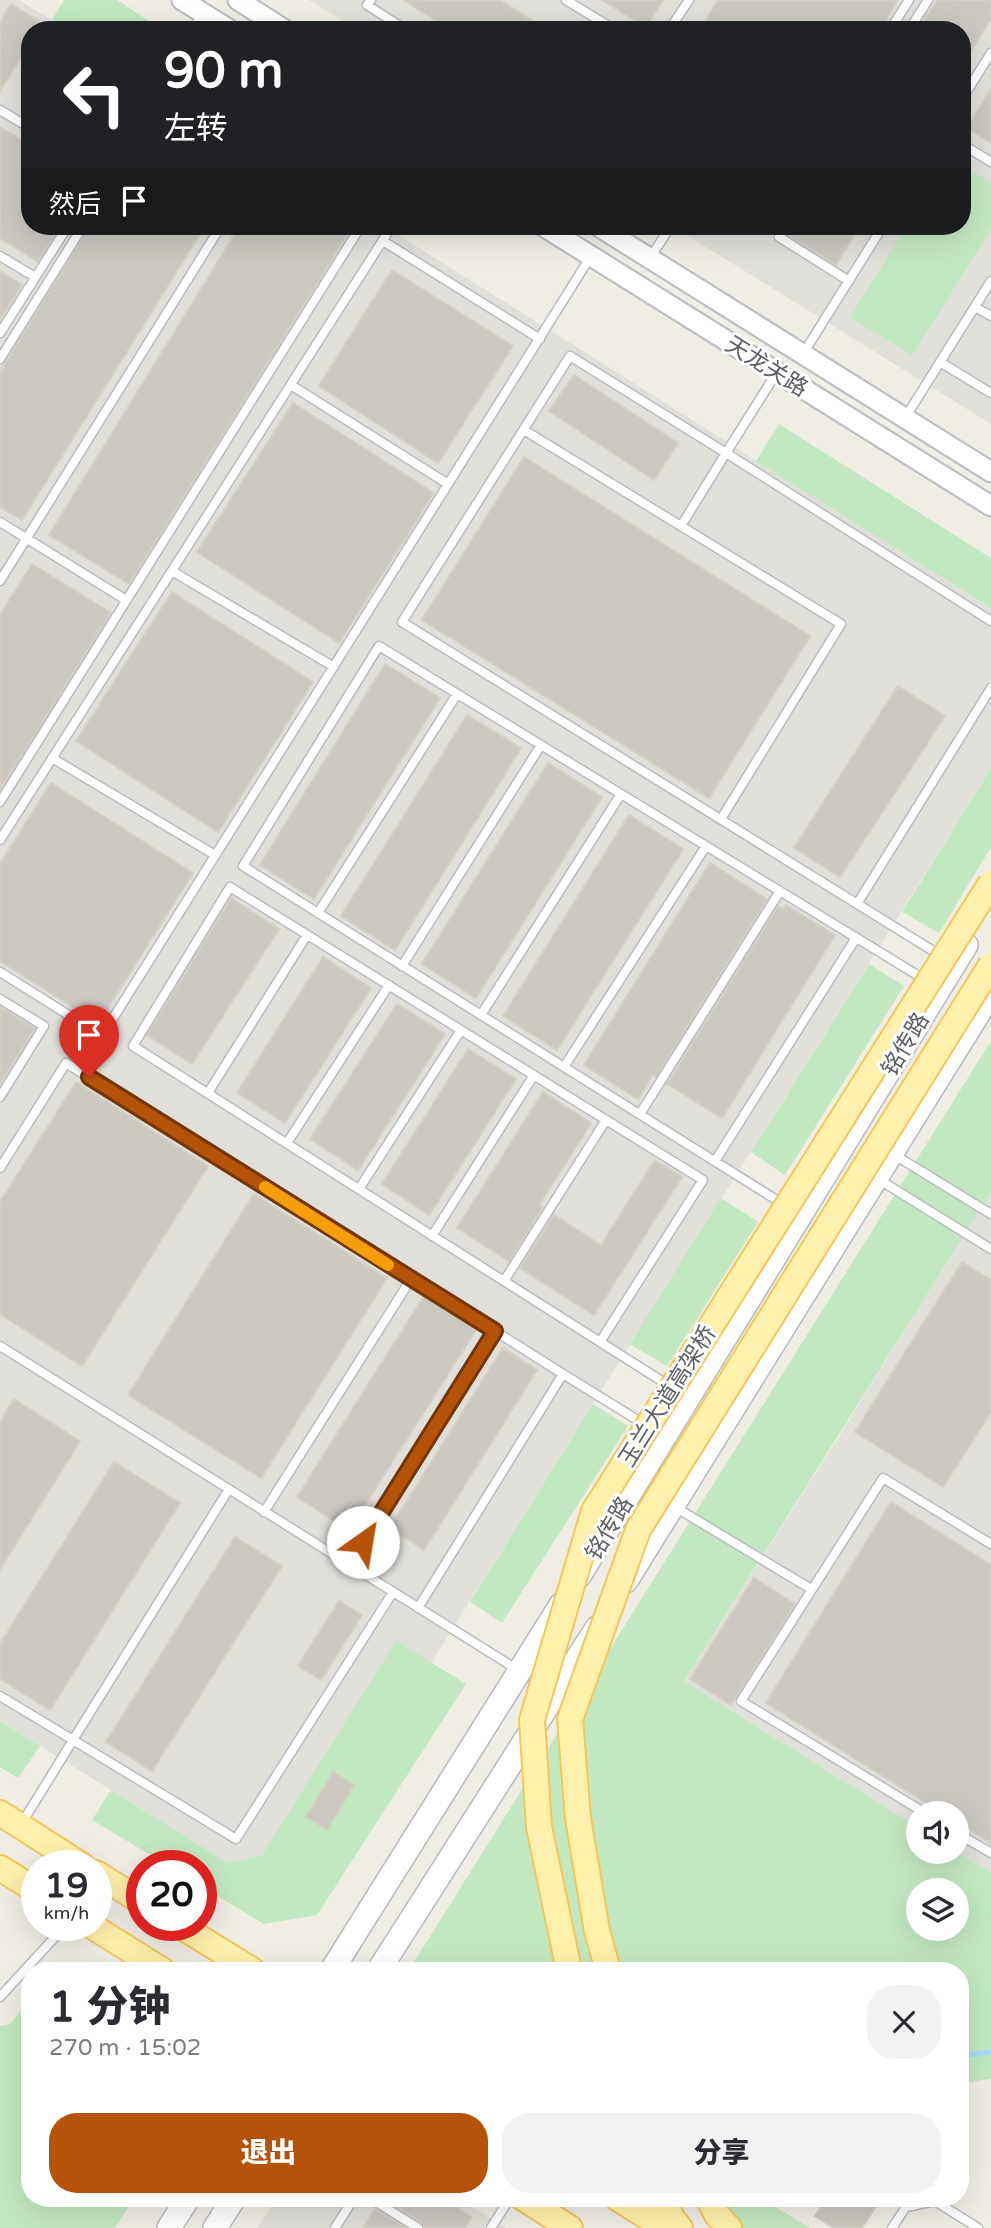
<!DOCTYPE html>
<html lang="zh">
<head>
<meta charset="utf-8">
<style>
	body { margin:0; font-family:"Varela Round","Noto Sans SC",sans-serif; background:#f2f2f3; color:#2b2b33; height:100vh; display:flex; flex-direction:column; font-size:26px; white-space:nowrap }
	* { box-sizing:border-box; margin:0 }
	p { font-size:23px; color:#7c7c81 }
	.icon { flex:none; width:38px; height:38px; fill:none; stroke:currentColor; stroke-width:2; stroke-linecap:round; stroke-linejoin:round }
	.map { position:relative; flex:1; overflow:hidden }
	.side { position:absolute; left:21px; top:1962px; width:948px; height:245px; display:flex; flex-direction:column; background:#fff; border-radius:28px; box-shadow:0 7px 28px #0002 }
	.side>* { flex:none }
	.top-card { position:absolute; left:21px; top:21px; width:950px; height:214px; border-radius:28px; box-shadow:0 7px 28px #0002; background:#202124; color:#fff; overflow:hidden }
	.tools { position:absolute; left:906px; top:1801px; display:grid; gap:14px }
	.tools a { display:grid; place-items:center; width:63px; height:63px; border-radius:50%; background:#fff; box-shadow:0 7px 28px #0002; font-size:35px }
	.speed { position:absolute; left:21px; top:1850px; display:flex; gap:14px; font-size:35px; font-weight:700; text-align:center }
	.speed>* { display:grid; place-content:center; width:91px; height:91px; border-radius:50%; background:#fff; box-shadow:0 7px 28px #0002; line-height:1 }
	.speed small { font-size:18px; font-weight:400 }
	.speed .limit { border:10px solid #d22; background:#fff; color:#111 }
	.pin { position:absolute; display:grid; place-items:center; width:60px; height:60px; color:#fff; margin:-72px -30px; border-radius:50% 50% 50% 0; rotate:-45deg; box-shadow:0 0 7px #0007 }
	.pin .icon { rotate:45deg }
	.me { position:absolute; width:77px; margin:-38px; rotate:32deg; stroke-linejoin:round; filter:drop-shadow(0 0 5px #0008) }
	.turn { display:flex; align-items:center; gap:24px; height:147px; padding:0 28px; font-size:32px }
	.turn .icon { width:91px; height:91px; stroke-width:2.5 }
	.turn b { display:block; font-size:49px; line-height:60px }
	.then { display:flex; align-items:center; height:66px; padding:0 28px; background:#0003; gap:14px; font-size:26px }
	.round { display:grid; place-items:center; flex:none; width:74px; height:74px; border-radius:28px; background:#f2f2f3 }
	.head { display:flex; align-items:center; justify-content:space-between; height:119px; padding:0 28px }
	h1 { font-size:42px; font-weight:800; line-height:52px }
	.cta { display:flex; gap:14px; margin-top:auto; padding:14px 28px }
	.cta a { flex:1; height:80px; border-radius:28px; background:#b45309; color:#fff; font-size:28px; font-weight:800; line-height:80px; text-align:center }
	.cta a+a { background:#f2f2f3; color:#2b2b33 }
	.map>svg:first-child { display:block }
	.industrial { fill:#e1dfda }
	.green { fill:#c2e8c1; fill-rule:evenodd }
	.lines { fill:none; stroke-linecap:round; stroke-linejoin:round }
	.stream { stroke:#a6daff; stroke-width:5 }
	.building { fill:#cbc8c2; stroke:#d5cfc3; stroke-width:2 }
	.service-casing { stroke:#b8bbbf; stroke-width:11 }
	.tertiary-casing { stroke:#b8bbbf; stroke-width:23 }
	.secondary-casing { stroke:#b7babf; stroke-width:26 }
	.primary-casing { stroke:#f5c659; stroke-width:28 }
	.service { stroke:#fff; stroke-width:8 }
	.tertiary { stroke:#fff; stroke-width:19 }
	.secondary { stroke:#fff; stroke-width:23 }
	.primary { stroke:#fff0ab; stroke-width:24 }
	.primary-bridge-casing { stroke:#f5c659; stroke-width:28; stroke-linecap:butt }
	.primary-bridge { stroke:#fff0ab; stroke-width:24 }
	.route-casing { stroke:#753606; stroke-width:18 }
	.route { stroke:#b45309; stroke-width:12 }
	.slow { stroke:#f59e0b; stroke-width:12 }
	.labels { text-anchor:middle; stroke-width:6; stroke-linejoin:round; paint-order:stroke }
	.street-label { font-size:23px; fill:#5d6166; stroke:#fff }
</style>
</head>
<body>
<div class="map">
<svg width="991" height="2228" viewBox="0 0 991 2228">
	<rect width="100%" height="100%" fill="#f0ede5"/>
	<path class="industrial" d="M 0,0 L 19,0 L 67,30 L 30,30 L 30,226 L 384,226 L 991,608 L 991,768 L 431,1663 L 396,1642 L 262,1855 L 228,1863 L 0,1721 Z
		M 309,0 L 991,0 L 991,424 L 672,226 L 962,226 L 962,30 L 357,30 Z
		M 991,1190 L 991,1873 L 957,1852 L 957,1813 L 919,1813 L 919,1828 L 684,1681 L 838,1438 Z
		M 276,2198 L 458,2198 L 506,2228 L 258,2228 Z"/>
	<path class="green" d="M 64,0 L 117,0 L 163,30 L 67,30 L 52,20 Z
		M 963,165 L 991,183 L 991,229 L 912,356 L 850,317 L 907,226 L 962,226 Z
		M 779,424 L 991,558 L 991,608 L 756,461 Z
		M 991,768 L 991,847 L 939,933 L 902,912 Z
		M 869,964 L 904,986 L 785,1175 L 751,1152 Z
		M 991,1041 L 991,1192 L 684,1681 L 919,1828 L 919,1852 L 957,1852 L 991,1873 L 991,2079 L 961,2083 L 961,1970 L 413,1970 L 412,1965 ZM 919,1890 L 957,1890 L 957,1928 L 919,1928 Z
		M 721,1198 L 758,1222 L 667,1366 L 630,1344 Z
		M 593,1404 L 628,1426 L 502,1623 L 470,1602 Z
		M 396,1641 L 466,1684 L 317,1915 L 264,1924 L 201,1886 L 201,1866 L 167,1865 L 92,1820 L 111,1790 L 228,1863 L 262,1855 Z
		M 0,1721 L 40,1746 L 18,1778 L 0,1767 Z
		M 30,1999 L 30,2198 L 134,2198 L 115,2228 L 0,2228 L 0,2026 L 10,2024 Z
		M 684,2198 L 761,2198 L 810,2228 L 732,2228 Z"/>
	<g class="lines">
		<path class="stream" d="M 961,2056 L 991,2052"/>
	</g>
	<path class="building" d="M 404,0 L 500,0 L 547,30 L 451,30 Z
		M 602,0 L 663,0 L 646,27 Z
		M 718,0 L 898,0 L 880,30 L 700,30 Z
		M 937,0 L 991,0 L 991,19 L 962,64 L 962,30 L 918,30 Z
		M 11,4 L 53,30 L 30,30 L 30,43 L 0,91 L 0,22 Z
		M 991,89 L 991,143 L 967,128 Z
		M 0,127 L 30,145 L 30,226 L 60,226 L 38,262 L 0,238 Z
		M 89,226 L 205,226 L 22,520 L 0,507 L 0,372 Z
		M 240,226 L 353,226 L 129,584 L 49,535 Z
		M 794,226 L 860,226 L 836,265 L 788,235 Z
		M 392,270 L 513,346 L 438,463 L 319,386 Z
		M 0,271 L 22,285 L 0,320 Z
		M 574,375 L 678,443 L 654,480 L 549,411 Z
		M 293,403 L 434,493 L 339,643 L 197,552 Z
		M 524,457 L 810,636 L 709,798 L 422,620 Z
		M 32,564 L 111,613 L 0,790 L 0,615 Z
		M 172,592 L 313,682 L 218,832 L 76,741 Z
		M 385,664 L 440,698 L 314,899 L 260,865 Z
		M 898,686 L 945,716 L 840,877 L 794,848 Z
		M 467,715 L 521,748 L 395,950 L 341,916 Z
		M 548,763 L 602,797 L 476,998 L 422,964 Z
		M 51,783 L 193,873 L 98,1023 L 0,961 L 0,864 Z
		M 629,815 L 683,849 L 557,1050 L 503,1016 Z
		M 710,863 L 767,899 L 656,1077 L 653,1075 L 638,1099 L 584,1065 Z
		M 231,898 L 279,929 L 192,1064 L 147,1035 Z
		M 786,905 L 835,935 L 722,1118 L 667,1084 L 778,906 L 783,909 Z
		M 323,957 L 371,988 L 285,1123 L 237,1093 Z
		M 397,1004 L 445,1034 L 358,1170 L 310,1139 Z
		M 0,1007 L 35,1028 L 0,1084 Z
		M 468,1049 L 516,1079 L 429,1215 L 382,1184 Z
		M 76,1082 L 208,1166 L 82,1366 L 0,1314 L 0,1202 Z
		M 543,1092 L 591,1123 L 539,1205 L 542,1208 L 509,1261 L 457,1228 Z
		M 655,1160 L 682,1177 L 594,1315 L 520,1268 L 554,1215 L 601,1245 Z
		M 254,1194 L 387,1278 L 261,1478 L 128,1395 Z
		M 962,1262 L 991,1280 L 991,1412 L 943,1487 L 855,1432 Z
		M 424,1296 L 476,1330 L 349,1530 L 297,1497 Z
		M 503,1348 L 537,1370 L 424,1550 L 390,1528 Z
		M 14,1399 L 80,1441 L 0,1569 L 0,1422 Z
		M 114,1462 L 180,1503 L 50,1710 L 0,1679 L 0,1644 Z
		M 891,1502 L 991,1565 L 991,1843 L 957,1822 L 957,1813 L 942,1813 L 766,1703 Z
		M 235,1537 L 282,1566 L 152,1771 L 106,1742 Z
		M 754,1578 L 795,1604 L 731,1705 L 690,1679 Z
		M 339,1601 L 362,1615 L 321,1680 L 298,1666 Z
		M 333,1772 L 354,1785 L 327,1830 L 306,1817 Z
		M 382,2198 L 442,2198 L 472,2217 L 465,2228 L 424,2228 L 421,2222 Z
		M 827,2198 L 881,2198 L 862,2228 L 834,2228 L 815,2216 Z
		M 375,2209 L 406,2228 L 363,2228 Z"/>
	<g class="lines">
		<g class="service-casing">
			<path id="service" d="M 371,0 L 367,5 L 406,30
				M 566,0 L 615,30
				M 192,30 L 203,13
				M 669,30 L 689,0
				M 890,30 L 909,0
				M 909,30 L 928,0
				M 962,99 L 991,53
				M 0,110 L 30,128
				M 962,144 L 991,162
				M 786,226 L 779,237 L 849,281
				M 383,241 L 540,339
				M 0,256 L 35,277
				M 650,258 L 671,226
				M 975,307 L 991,316
				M 0,333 L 68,226
				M 803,354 L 883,226
				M 0,359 L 83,226
				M 940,362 L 991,393
				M 777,372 L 726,453 L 570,356 L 402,622 L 943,957
				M 291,385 L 448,484
				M 905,418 L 991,281
				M 524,430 L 841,624 L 721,819
				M 0,522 L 126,600
				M 681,526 L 726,453 L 991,621
				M 172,571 L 334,667
				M 0,581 L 221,226
				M 52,758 L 215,855
				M 0,802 L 361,226
				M 0,840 L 392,226
				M 857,904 L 991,688
				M 318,913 L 457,694
				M 402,966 L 541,745
				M 0,972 L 102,1036 L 591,256
				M 0,999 L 44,1026 L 0,1097
				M 481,1015 L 621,794
				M 564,1067 L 706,846
				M 208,1093 L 307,935
				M 640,1114 L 780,891
				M 287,1143 L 389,985
				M 893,1154 L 991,1214
				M 715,1161 L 856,938
				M 0,1168 L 66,1063 L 495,1331 L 349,1565
				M 878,1179 L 991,1249
				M 359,1189 L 461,1030
				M 783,1204 L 243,866 L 379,646 L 927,981
				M 432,1236 L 534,1075
				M 504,1281 L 606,1120
				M 600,1342 L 703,1180 L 230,887 L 133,1046 C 311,1159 489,1272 668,1385
				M 0,1346 L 518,1670
				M 563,1374 L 644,1424
				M 229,1489 L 73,1740 L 236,1839 L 393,1592
				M 675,1507 L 811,1589
				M 264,1512 L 411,1279
				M 418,1608 L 563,1374 L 495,1331
				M 0,1696 L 73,1740 L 22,1823
				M 925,1813 L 741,1701 L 883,1478 L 991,1544
				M 957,1833 L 991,1853
				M 0,1997 L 66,1925
				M 370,2198 L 418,2228
				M 335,2228 L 354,2198
				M 491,2228 L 510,2198
				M 892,2228 L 906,2207 L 935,2201 L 978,2228"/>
		</g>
		<g class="tertiary-casing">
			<path id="tertiary" d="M 182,0 L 230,30
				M 238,0 L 285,30
				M 543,226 L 991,506
				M 598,226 L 991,472"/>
		</g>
		<g class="secondary-casing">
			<path id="secondary" d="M 579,1576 L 966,945
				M 626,1581 L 991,993
				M 332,1970 L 561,1605
				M 379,1970 L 597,1628
				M 169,2228 L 188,2198
				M 215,2228 L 234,2198"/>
		</g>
		<g class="primary-casing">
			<path id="primary" d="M 0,1813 L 83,1866
				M 0,1868 L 37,1891
				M 96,1873 L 142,1902
				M 90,1925 L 162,1970
				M 179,1925 L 252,1970
				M 523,2198 L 570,2228
				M 617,2198 L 665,2228
				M 663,2198 L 672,2218 L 680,2228
				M 708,2198 L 717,2215 L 729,2228"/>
		</g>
		<use href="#service" class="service"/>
		<use href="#tertiary" class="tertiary"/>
		<use href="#secondary" class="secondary"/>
		<use href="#primary" class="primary"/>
		<g class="primary-bridge-casing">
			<path id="primary-bridge" d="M 569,1970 L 539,1827 L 532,1720 L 594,1511 L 991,883
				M 608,1970 L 597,1931 L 578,1818 L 570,1719 L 638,1530 L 991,965"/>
		</g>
		<use href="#primary-bridge" class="primary-bridge"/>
	</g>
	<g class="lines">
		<g class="route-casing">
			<path id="route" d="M 89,1077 L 495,1331 L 363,1542"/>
		</g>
		<use href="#route" class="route"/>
		<path class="slow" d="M 265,1187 L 388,1265"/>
	</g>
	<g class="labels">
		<g class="street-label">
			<text transform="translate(767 366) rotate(32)" y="8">天龙关路</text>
			<text transform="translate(905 1044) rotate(-59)" y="8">铭传路</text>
			<text transform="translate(667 1396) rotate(-58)" y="8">玉兰大道高架桥</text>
			<text transform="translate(609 1528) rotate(-59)" y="8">铭传路</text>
		</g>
	</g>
</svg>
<div class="tools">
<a><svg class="icon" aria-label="sound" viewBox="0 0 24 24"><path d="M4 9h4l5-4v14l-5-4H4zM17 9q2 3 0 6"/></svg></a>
<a><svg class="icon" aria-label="layers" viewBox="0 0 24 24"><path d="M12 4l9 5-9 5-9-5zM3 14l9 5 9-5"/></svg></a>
</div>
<div class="speed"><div>19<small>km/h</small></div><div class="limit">20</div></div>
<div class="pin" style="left:89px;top:1077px;background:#d93025"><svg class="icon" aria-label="arrive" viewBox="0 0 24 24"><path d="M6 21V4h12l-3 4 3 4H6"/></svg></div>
<svg class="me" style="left:363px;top:1542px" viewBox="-20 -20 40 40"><circle r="19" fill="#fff"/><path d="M0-13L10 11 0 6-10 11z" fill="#b45309"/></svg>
<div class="top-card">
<div class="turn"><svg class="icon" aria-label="left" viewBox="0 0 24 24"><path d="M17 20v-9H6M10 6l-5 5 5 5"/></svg><div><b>90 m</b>左转</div></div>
<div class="then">然后<svg class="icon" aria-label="arrive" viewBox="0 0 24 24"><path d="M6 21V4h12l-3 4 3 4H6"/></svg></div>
</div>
<section class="side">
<div class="head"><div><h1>1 分钟</h1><p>270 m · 15:02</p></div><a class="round"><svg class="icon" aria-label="close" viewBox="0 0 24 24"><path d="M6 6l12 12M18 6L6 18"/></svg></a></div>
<div class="cta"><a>退出</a><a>分享</a></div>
</section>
</div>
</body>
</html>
